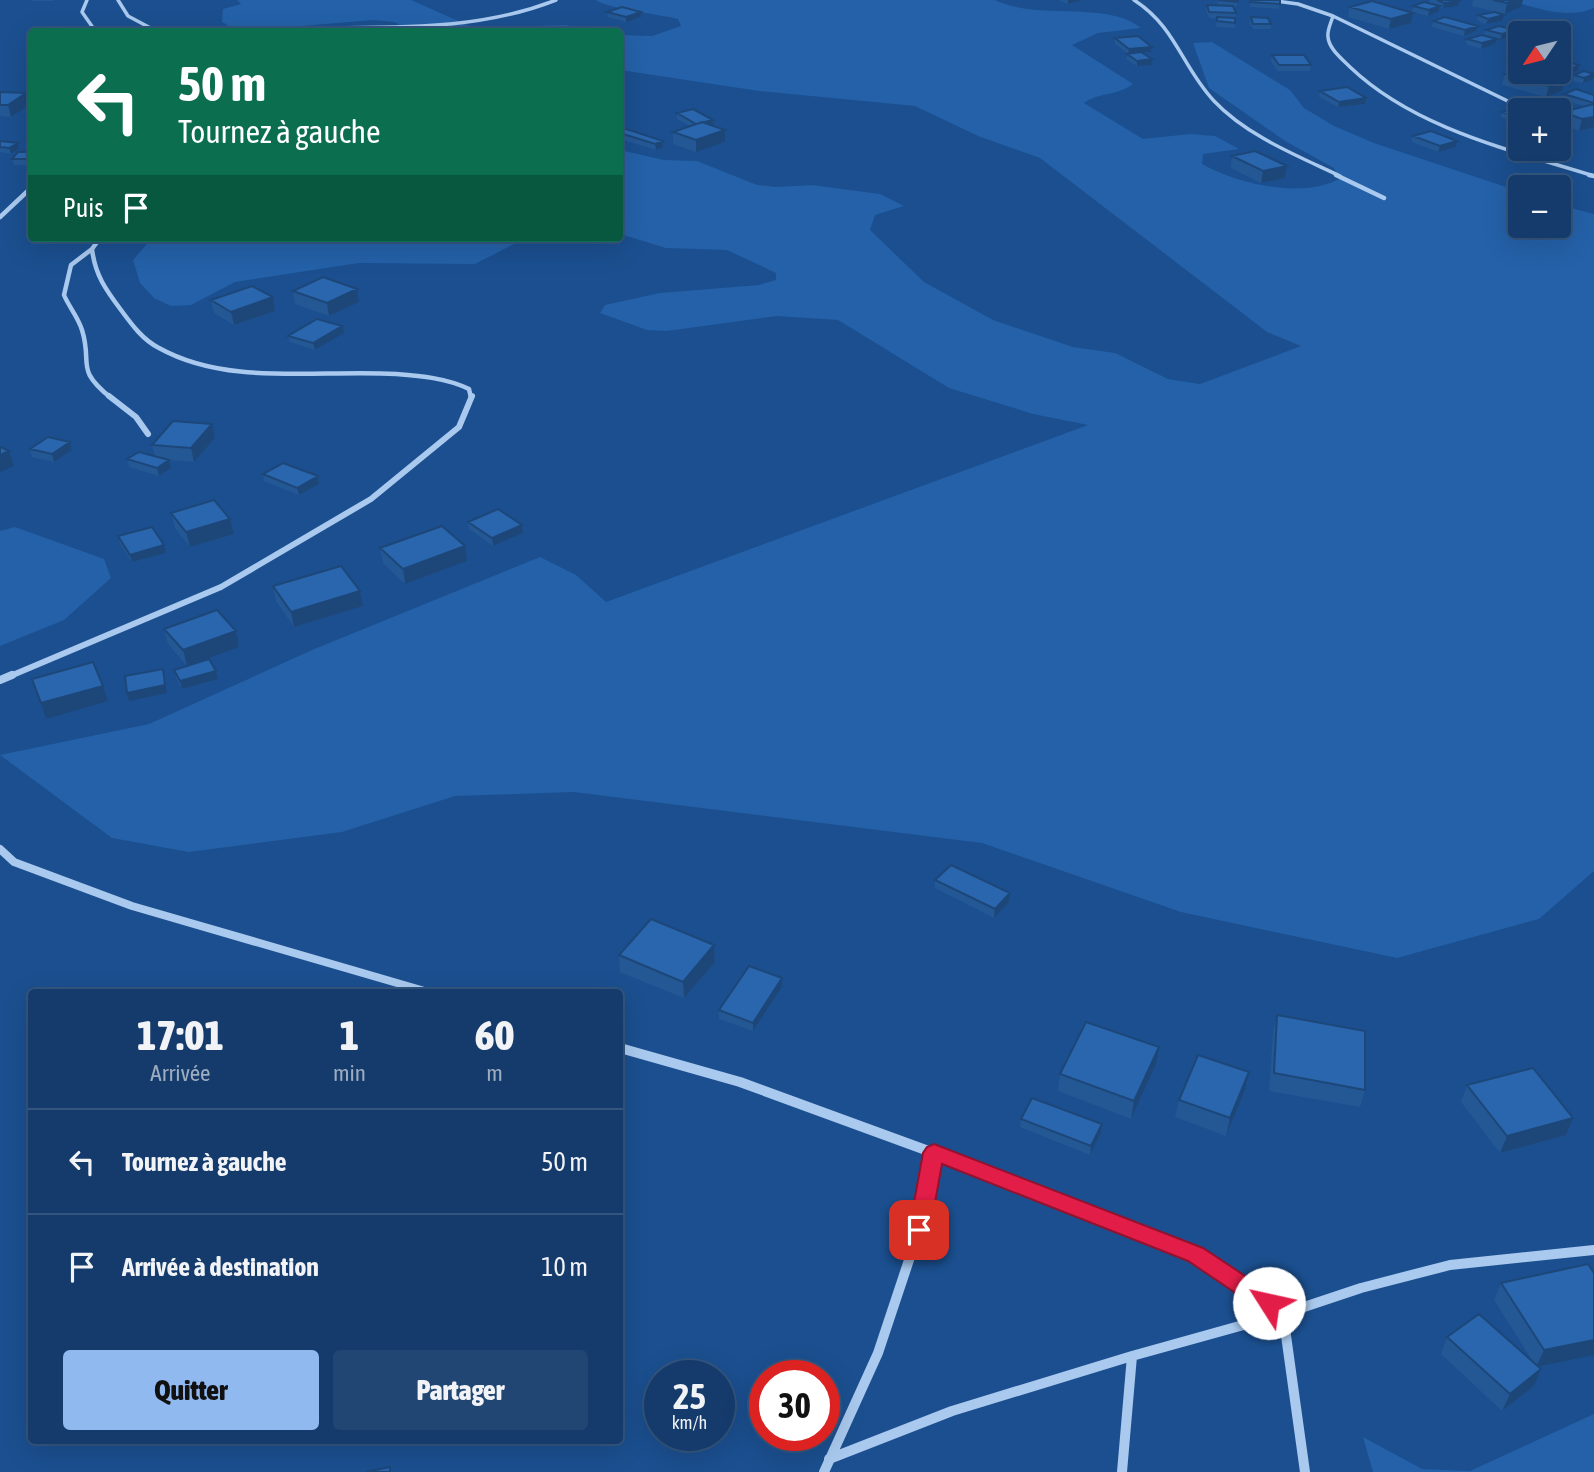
<!DOCTYPE html>
<html lang="fr">
<head>
<meta charset="utf-8">
<style>
	body { margin:0; font-family:"Asap Condensed",sans-serif; background:#214673; color:#f1f3f6; height:100vh; display:flex; flex-direction:column; font-size:26px; white-space:nowrap }
	* { box-sizing:border-box; margin:0 }
	p { font-size:23px; color:#9dadc1 }
	.icon { flex:none; width:38px; height:38px; fill:none; stroke:currentColor; stroke-width:2; stroke-linecap:round; stroke-linejoin:round }
	.map { position:relative; flex:1; overflow:hidden }
	.panel { position:absolute; left:28px; top:989px; width:595px; height:455px; display:flex; flex-direction:column; background:#143b6b; border-radius:7px; box-shadow:0 7px 28px #0002,0 0 0 2px #33557e }
	.panel>* { flex:none }
	.guide { position:absolute; left:28px; top:28px; width:595px; height:214px; border-radius:7px; box-shadow:0 7px 28px #0002,0 0 0 2px #33557e; background:#0b6e4f; color:#fff; overflow:hidden }
	.needle { width:46px; rotate:235deg }
	.controls { position:absolute; left:1508px; top:21px; display:grid; gap:14px }
	.controls a { display:grid; place-items:center; width:63px; height:63px; border-radius:7px; background:#143b6b; box-shadow:0 7px 28px #0002,0 0 0 2px #33557e; font-size:35px }
	.speed { position:absolute; left:644px; top:1360px; display:flex; gap:14px; font-size:35px; font-weight:700; text-align:center }
	.speed>* { display:grid; place-content:center; width:91px; height:91px; border-radius:50%; background:#143b6b; box-shadow:0 7px 28px #0002,0 0 0 2px #33557e; line-height:1 }
	.speed small { font-size:18px; font-weight:400 }
	.speed .limit { border:10px solid #d22; background:#fff; color:#111 }
	.pin { position:absolute; display:grid; place-items:center; width:60px; height:60px; color:#fff; margin:-30px; border-radius:14px; box-shadow:0 4px 10px #0006 }
	.me { position:absolute; width:77px; margin:-38px; rotate:305deg; stroke-linejoin:round; filter:drop-shadow(0 0 5px #0008) }
	.turn { display:flex; align-items:center; gap:24px; height:147px; padding:0 35px; font-size:32px }
	.turn .icon { width:91px; height:91px; stroke-width:2.5 }
	.turn b { display:block; font-size:49px; line-height:60px }
	.then { display:flex; align-items:center; height:66px; padding:0 35px; background:#0003; gap:14px; font-size:26px }
	.eta { display:flex; justify-content:space-evenly; align-items:center; height:119px; text-align:center }
	.eta b { font-size:42px; font-weight:800; line-height:49px }
	.action { display:flex; gap:14px; margin-top:auto; padding:14px 35px }
	.action a { flex:1; height:80px; border-radius:7px; background:#90b9f0; color:#111; font-size:28px; font-weight:800; line-height:80px; text-align:center }
	.action a+a { background:#214673; color:#f1f3f6 }
	ul { padding:0; list-style:none }
	li { display:flex; align-items:center; gap:21px; height:105px; padding:0 35px; border-top:2px solid #33557e }
	li div { flex:1 }
	li b { display:block; font-size:26px }
	li em { font-style:normal }
	.map>svg:first-child { display:block }
	.green { fill:#2461a8 }
	.lines { fill:none; stroke-linecap:round; stroke-linejoin:round }
	.street-far4 { stroke:#a9c9ee; stroke-width:3.5 }
	.street-far3 { stroke:#a9c9ee; stroke-width:4.5 }
	.street-far2 { stroke:#a9c9ee; stroke-width:6 }
	.street-far1 { stroke:#a9c9ee; stroke-width:8 }
	.street { stroke:#a9c9ee; stroke-width:10 }
	.wall { fill:#245895 }
	.shaded-wall { fill:#1d4779 }
	.building { fill:#2a66ad; stroke:#1d4779; stroke-width:2 }
	.route { fill:#e11d48; stroke:#92132f; stroke-width:2 }
</style>
</head>
<body>
<div class="map">
<svg width="1594" height="1472" viewBox="0 0 1594 1472">
	<rect width="100%" height="100%" fill="#1b4f8f"/>
	<path class="green" d="M 237,0 L 411,0 L 474,28 L 566,25 L 592,31 L 409,32 L 395,22 L 373,20 L 277,28 L 231,27 L 222,22 L 223,9 L 241,4 Z
		M 596,0 L 995,0 C 1038,21 1107,0 1141,28 L 1098,33 L 1072,45 L 1133,84 C 1117,96 1099,92 1084,103 L 1143,139 L 1190,134 L 1215,136 L 1239,149 L 1203,154 L 1202,164 C 1238,184 1302,199 1339,179 L 1334,168 L 1285,141 L 1209,88 L 1193,43 L 1212,42 L 1290,90 L 1304,108 L 1334,126 L 1374,143 L 1521,192 L 1521,226 L 1559,226 L 1559,205 L 1594,214 L 1594,871 L 1539,919 L 1397,958 L 1181,912 L 982,843 L 574,792 L 455,796 L 342,832 L 189,852 L 112,838 L 0,755 L 149,724 L 312,650 L 540,557 L 576,575 L 606,602 L 1088,425 L 1033,414 L 949,388 L 838,320 L 777,316 L 667,331 L 647,330 L 600,313 L 605,305 L 660,293 L 759,285 L 776,280 L 776,273 L 727,250 L 666,248 L 620,234 L 620,150 L 664,160 L 697,161 L 757,185 L 776,187 L 812,185 L 880,194 L 904,206 L 875,215 L 870,230 L 924,282 L 993,320 L 1073,347 L 1115,353 L 1168,379 L 1200,384 L 1301,346 L 1267,332 L 1040,158 L 978,136 L 915,106 L 759,91 L 620,70 L 620,35 L 652,36 L 681,26 L 678,19 C 659,14 608,9 596,0 Z
		M 1509,0 L 1594,0 L 1594,8 C 1567,20 1536,8 1509,0 Z
		M 172,238 L 518,238 L 514,244 L 475,264 L 359,263 L 235,282 L 191,305 L 171,306 L 154,298 L 140,283 L 133,260 L 147,244 Z
		M 15,527 L 104,559 L 111,578 L 64,620 L 0,646 L 0,531 Z
		M 1594,1414 L 1594,1472 L 1373,1472 L 1363,1437 L 1422,1469 L 1470,1471 Z"/>
	<g class="lines">
		<path class="street-far4" d="M 87,0 L 82,12 L 96,32
			M 118,0 L 128,16 L 158,32
			M 1134,0 C 1176,27 1182,67 1214,101 C 1247,136 1298,156 1340,176
			M 1269,0 L 1298,4 L 1333,16 L 1526,110
			M 1333,16 C 1331,23 1327,30 1328,37 C 1329,49 1342,59 1350,67 C 1415,129 1511,150 1594,176
			M 305,32 L 321,28 C 401,27 480,30 556,0"/>
		<path class="street-far3" d="M 1336,175 L 1384,198
			M 1589,175 L 1594,176
			M 0,217 L 32,187
			M 100,238 L 92,249 C 95,275 106,290 121,310 C 132,325 143,340 159,348 C 229,387 320,369 396,374 C 421,376 446,378 469,389 L 471,398
			M 92,249 L 71,265 L 64,295 C 69,307 78,317 82,330 C 93,365 74,368 111,398"/>
		<path class="street-far2" d="M 109,396 L 136,417 L 148,434
			M 8,677 L 221,587 L 371,499 L 459,427 L 472,396"/>
		<path class="street-far1" d="M 0,680 L 12,675
			M 0,849 L 14,862 L 132,906 L 428,992"/>
		<path class="street" d="M 620,1048 L 740,1082 L 934,1153 L 1196,1255 L 1255,1292 L 1283,1314 L 1305,1472
			M 829,1459 L 952,1411 L 1132,1356 L 1283,1314 L 1361,1288 L 1450,1265 L 1594,1250
			M 824,1472 L 878,1353 L 919,1230 L 934,1153
			M 1122,1472 L 1132,1356"/>
	</g>
	<path class="wall" d="M 32,0 L 54,0 L 54,1 L 32,1 Z
		M 1058,0 L 1083,0 L 1068,4 Z
		M 1218,0 L 1238,0 L 1236,7 L 1234,7 L 1236,13 L 1235,28 L 1216,27 L 1217,18 L 1209,18 L 1206,10 L 1207,5 L 1217,6 Z
		M 1251,0 L 1280,0 L 1279,9 L 1250,7 Z
		M 1429,0 L 1457,0 L 1459,1 L 1458,6 L 1443,8 L 1440,7 L 1439,11 L 1428,16 L 1412,12 L 1413,6 L 1435,5 L 1429,3 Z
		M 1473,0 L 1523,0 L 1521,7 L 1505,14 L 1472,6 Z
		M 1350,7 L 1413,13 L 1411,23 L 1389,29 L 1348,17 Z
		M 607,12 L 641,17 L 626,22 L 608,17 Z
		M 1478,15 L 1504,15 L 1502,21 L 1486,24 L 1477,20 Z
		M 1251,17 L 1271,24 L 1271,29 L 1253,29 L 1250,23 Z
		M 1433,21 L 1476,31 L 1464,36 L 1432,27 Z
		M 1486,30 L 1513,36 L 1500,40 L 1484,35 Z
		M 1115,38 L 1152,47 L 1151,52 L 1142,53 L 1152,59 L 1152,65 L 1137,66 L 1126,59 L 1128,54 L 1115,44 Z
		M 1467,39 L 1497,39 L 1495,44 L 1481,49 L 1466,44 Z
		M 1272,55 L 1311,65 L 1310,71 L 1278,71 L 1271,61 Z
		M 1559,60 L 1579,65 L 1578,71 L 1570,74 L 1559,72 Z
		M 1521,68 L 1562,91 L 1546,97 L 1502,85 L 1505,74 Z
		M 1574,75 L 1592,80 L 1583,83 L 1573,81 Z
		M 1320,91 L 1366,98 L 1365,104 L 1338,107 L 1319,97 Z
		M 0,92 L 29,105 L 11,117 L 0,116 Z
		M 1564,94 L 1594,95 L 1594,127 L 1579,131 L 1559,123 L 1562,112 L 1585,106 L 1562,100 Z
		M 1521,110 L 1521,124 L 1501,117 L 1502,112 Z
		M 677,113 L 725,130 L 725,142 L 696,152 L 673,144 L 673,132 L 690,126 L 677,119 Z
		M 620,127 L 663,141 L 663,147 L 656,150 L 620,139 Z
		M 1413,136 L 1457,141 L 1456,147 L 1438,152 L 1412,142 Z
		M 0,141 L 19,149 L 11,154 L 0,152 Z
		M 32,152 L 32,165 L 14,165 L 12,159 Z
		M 1232,156 L 1287,166 L 1285,178 L 1261,183 L 1231,168 Z
		M 293,291 L 359,302 L 329,316 L 295,304 Z
		M 211,300 L 275,311 L 234,325 L 214,313 Z
		M 344,333 L 315,350 L 290,342 L 288,336 Z
		M 215,438 L 194,462 L 168,460 L 169,460 L 171,468 L 159,476 L 129,467 L 127,459 L 155,456 L 152,445 Z
		M 70,442 L 72,450 L 54,462 L 32,457 L 30,449 Z
		M 263,474 L 318,476 L 319,484 L 299,495 L 264,481 Z
		M 171,513 L 230,519 L 234,534 L 190,547 L 175,528 Z
		M 468,522 L 522,525 L 523,533 L 493,546 L 469,529 Z
		M 118,536 L 166,553 L 132,562 L 120,544 Z
		M 380,548 L 467,561 L 405,584 L 383,563 Z
		M 273,586 L 360,591 L 363,606 L 294,627 L 276,601 Z
		M 164,629 L 239,647 L 189,665 L 216,671 L 218,679 L 182,689 L 176,678 L 174,670 L 187,666 L 168,644 Z
		M 935,880 L 1010,893 L 1009,902 L 994,918 L 935,888 Z
		M 714,945 L 715,962 L 684,998 L 620,972 L 619,955 Z
		M 782,987 L 753,1031 L 719,1019 L 719,1010 Z
		M 1277,1015 L 1365,1090 L 1360,1107 L 1269,1091 L 1273,1032 Z
		M 1156,1064 L 1131,1119 L 1058,1091 L 1060,1074 Z
		M 1249,1072 L 1245,1090 L 1226,1136 L 1175,1117 L 1179,1100 Z
		M 1467,1085 L 1573,1118 L 1566,1135 L 1500,1153 L 1461,1102 Z
		M 1021,1119 L 1102,1124 L 1101,1133 L 1090,1155 L 1020,1127 Z
		M 1588,1264 L 1539,1367 L 1541,1369 L 1534,1386 L 1502,1411 L 1441,1354 L 1447,1337 L 1533,1362 L 1494,1300 L 1501,1283 Z"/>
	<path class="shaded-wall" d="M 1068,0 L 1083,0 L 1068,4 Z
		M 1515,0 L 1523,0 L 1521,7 L 1505,14 L 1507,3 Z
		M 1459,1 L 1458,6 L 1443,8 L 1444,3 Z
		M 1440,6 L 1439,11 L 1428,16 L 1429,10 Z
		M 641,12 L 641,17 L 626,22 L 626,17 Z
		M 1413,13 L 1411,23 L 1389,29 L 1391,19 Z
		M 1504,15 L 1502,21 L 1486,24 L 1488,19 Z
		M 1478,26 L 1476,31 L 1464,36 L 1465,30 Z
		M 1515,30 L 1513,36 L 1500,40 L 1502,34 Z
		M 1497,39 L 1495,44 L 1481,49 L 1482,43 Z
		M 1152,47 L 1151,52 L 1128,54 L 1129,49 Z
		M 1152,59 L 1152,65 L 1137,66 L 1137,61 Z
		M 1579,65 L 1578,71 L 1570,74 L 1571,69 Z
		M 1594,74 L 1592,80 L 1583,83 L 1584,78 Z
		M 1564,80 L 1562,91 L 1546,97 L 1549,86 Z
		M 26,93 L 29,105 L 11,117 L 8,105 Z
		M 1366,98 L 1365,104 L 1338,107 L 1339,102 Z
		M 1594,117 L 1594,127 L 1579,131 L 1582,119 Z
		M 713,120 L 713,126 L 696,124 Z
		M 725,130 L 725,142 L 696,152 L 696,140 Z
		M 663,141 L 663,147 L 656,150 L 655,144 Z
		M 1457,141 L 1456,147 L 1438,152 L 1440,146 Z
		M 18,143 L 19,149 L 11,154 L 9,148 Z
		M 1287,166 L 1285,178 L 1261,183 L 1263,171 Z
		M 357,289 L 359,302 L 329,316 L 327,303 Z
		M 273,297 L 275,311 L 234,325 L 231,312 Z
		M 342,326 L 344,333 L 315,350 L 313,343 Z
		M 212,424 L 215,438 L 194,462 L 191,448 Z
		M 70,442 L 72,450 L 54,462 L 52,454 Z
		M 9,451 L 14,466 L 0,472 L 0,455 Z
		M 169,460 L 171,468 L 159,476 L 157,468 Z
		M 318,476 L 319,484 L 299,495 L 297,488 Z
		M 230,519 L 234,534 L 190,547 L 186,532 Z
		M 522,525 L 523,533 L 493,546 L 492,538 Z
		M 164,545 L 166,553 L 132,562 L 130,555 Z
		M 465,546 L 467,561 L 405,584 L 403,569 Z
		M 360,591 L 363,606 L 294,627 L 291,612 Z
		M 236,631 L 239,647 L 187,666 L 183,650 Z
		M 163,669 L 167,693 L 129,701 L 127,693 Z
		M 216,671 L 218,679 L 182,689 L 180,681 Z
		M 103,686 L 108,701 L 46,719 L 41,703 Z
		M 1010,893 L 1009,902 L 994,918 L 995,909 Z
		M 714,945 L 715,962 L 684,998 L 683,982 Z
		M 782,978 L 782,987 L 753,1031 L 753,1023 Z
		M 1159,1047 L 1156,1064 L 1131,1119 L 1134,1101 Z
		M 1249,1072 L 1245,1090 L 1226,1136 L 1230,1118 Z
		M 1573,1118 L 1566,1135 L 1500,1153 L 1507,1136 Z
		M 1102,1124 L 1101,1133 L 1090,1155 L 1091,1146 Z
		M 1594,1340 L 1594,1355 L 1536,1367 L 1544,1350 Z
		M 1541,1369 L 1534,1386 L 1502,1411 L 1510,1394 Z"/>
	<path class="building" d="M 1218,0 L 1238,0 L 1237,2 Z
		M 1251,0 L 1280,0 L 1280,4 L 1250,2 Z
		M 1437,0 L 1457,0 L 1459,1 L 1444,3 Z
		M 1493,0 L 1515,0 L 1507,3 Z
		M 1372,1 L 1413,13 L 1391,19 L 1350,7 Z
		M 1424,2 L 1440,6 L 1429,10 L 1413,6 Z
		M 1207,5 L 1233,6 L 1236,13 L 1209,12 Z
		M 622,7 L 641,12 L 626,17 L 607,12 Z
		M 1495,12 L 1504,15 L 1488,19 L 1478,15 Z
		M 1217,17 L 1235,18 L 1235,23 L 1217,21 Z
		M 1251,17 L 1268,18 L 1271,24 L 1253,24 Z
		M 1445,17 L 1478,26 L 1465,30 L 1433,21 Z
		M 1499,26 L 1515,30 L 1502,34 L 1486,30 Z
		M 1482,35 L 1497,39 L 1482,43 L 1467,39 Z
		M 1138,36 L 1152,47 L 1129,49 L 1115,38 Z
		M 1141,52 L 1152,59 L 1137,61 L 1127,54 Z
		M 1272,55 L 1304,55 L 1311,65 L 1279,65 Z
		M 1559,60 L 1579,65 L 1571,69 L 1559,66 Z
		M 1521,68 L 1521,72 L 1535,72 L 1564,80 L 1549,86 L 1505,74 Z
		M 1584,71 L 1594,74 L 1584,78 L 1574,75 Z
		M 1347,87 L 1366,98 L 1339,102 L 1320,91 Z
		M 1576,89 L 1594,95 L 1594,103 L 1564,94 Z
		M 0,92 L 26,93 L 8,105 L 0,105 Z
		M 1594,104 L 1594,117 L 1582,119 L 1562,112 Z
		M 1517,108 L 1524,110 L 1521,110 L 1521,118 L 1502,112 Z
		M 693,109 L 713,120 L 696,124 L 677,113 Z
		M 702,122 L 725,130 L 696,140 L 673,132 Z
		M 620,127 L 663,141 L 655,144 L 620,133 Z
		M 1431,131 L 1457,141 L 1440,146 L 1413,136 Z
		M 0,141 L 18,143 L 9,148 L 0,147 Z
		M 1255,151 L 1287,166 L 1263,171 L 1232,156 Z
		M 18,152 L 32,152 L 32,159 L 12,159 Z
		M 323,277 L 357,289 L 327,303 L 293,291 Z
		M 252,286 L 273,297 L 231,312 L 211,300 Z
		M 317,319 L 342,326 L 313,343 L 288,336 Z
		M 173,421 L 212,424 L 191,448 L 152,445 Z
		M 48,437 L 70,442 L 52,454 L 30,449 Z
		M 0,447 L 9,451 L 0,455 Z
		M 139,452 L 169,460 L 157,468 L 127,459 Z
		M 283,463 L 318,476 L 297,488 L 263,474 Z
		M 214,500 L 230,519 L 186,532 L 171,513 Z
		M 498,509 L 522,525 L 492,538 L 468,522 Z
		M 442,526 L 465,546 L 403,569 L 380,548 Z
		M 152,527 L 164,545 L 130,555 L 118,536 Z
		M 341,566 L 360,591 L 291,612 L 273,586 Z
		M 217,610 L 236,631 L 183,650 L 164,629 Z
		M 209,659 L 216,671 L 180,681 L 174,670 Z
		M 93,662 L 103,686 L 41,703 L 32,679 Z
		M 163,669 L 165,685 L 127,693 L 125,676 Z
		M 951,865 L 1010,893 L 995,909 L 935,880 Z
		M 651,919 L 714,945 L 683,982 L 619,955 Z
		M 749,966 L 782,978 L 753,1023 L 719,1010 Z
		M 1277,1015 L 1365,1031 L 1365,1090 L 1274,1073 Z
		M 1086,1022 L 1159,1047 L 1134,1101 L 1060,1074 Z
		M 1198,1055 L 1249,1072 L 1230,1118 L 1179,1100 Z
		M 1533,1068 L 1573,1118 L 1507,1136 L 1467,1085 Z
		M 1032,1098 L 1102,1124 L 1091,1146 L 1021,1119 Z
		M 1588,1264 L 1594,1273 L 1594,1340 L 1544,1350 L 1501,1283 Z
		M 1479,1314 L 1541,1369 L 1510,1394 L 1447,1337 Z
		M 390,1467 L 390,1472 L 366,1472 Z"/>
	<path class="route" d="M 934,1144 L 1203,1248 L 1277,1297 L 1280,1303 L 1277,1310 L 1269,1313 L 1261,1310 L 1188,1261 L 942,1164 L 930,1230 L 927,1236 L 919,1238 L 912,1236 L 909,1230 L 923,1153 L 927,1147 Z"/>
</svg>
<div class="controls">
<a><svg class="needle" viewBox="-14 -14 28 28"><path d="M0-13l5 13h-10z" fill="#e53935"/><path d="M0 13l5-13h-10z" fill="#9dadc1"/></svg></a>
<a>+</a>
<a>−</a>
</div>
<div class="speed"><div>25<small>km/h</small></div><div class="limit">30</div></div>
<div class="pin" style="left:919px;top:1230px;background:#d93025"><svg class="icon" aria-label="arrive" viewBox="0 0 24 24"><path d="M6 21V4h12l-3 4 3 4H6"/></svg></div>
<svg class="me" style="left:1269px;top:1303px" viewBox="-20 -20 40 40"><circle r="19" fill="#fff"/><path d="M0-13L10 11 0 6-10 11z" fill="#e11d48"/></svg>
<div class="guide">
<div class="turn"><svg class="icon" aria-label="left" viewBox="0 0 24 24"><path d="M17 20v-9H6M10 6l-5 5 5 5"/></svg><div><b>50 m</b>Tournez à gauche</div></div>
<div class="then">Puis<svg class="icon" aria-label="arrive" viewBox="0 0 24 24"><path d="M6 21V4h12l-3 4 3 4H6"/></svg></div>
</div>
<section class="panel">
<div class="eta">
<div><b>17:01</b><p>Arrivée</p></div>
<div><b>1</b><p>min</p></div>
<div><b>60</b><p>m</p></div>
</div>
<ul>
<li><svg class="icon" aria-label="left" viewBox="0 0 24 24"><path d="M17 20v-9H6M10 6l-5 5 5 5"/></svg><div><b>Tournez à gauche</b></div><em>50 m</em></li>
<li><svg class="icon" aria-label="arrive" viewBox="0 0 24 24"><path d="M6 21V4h12l-3 4 3 4H6"/></svg><div><b>Arrivée à destination</b></div><em>10 m</em></li>
</ul>
<div class="action"><a>Quitter</a><a>Partager</a></div>
</section>
</div>
</body>
</html>
